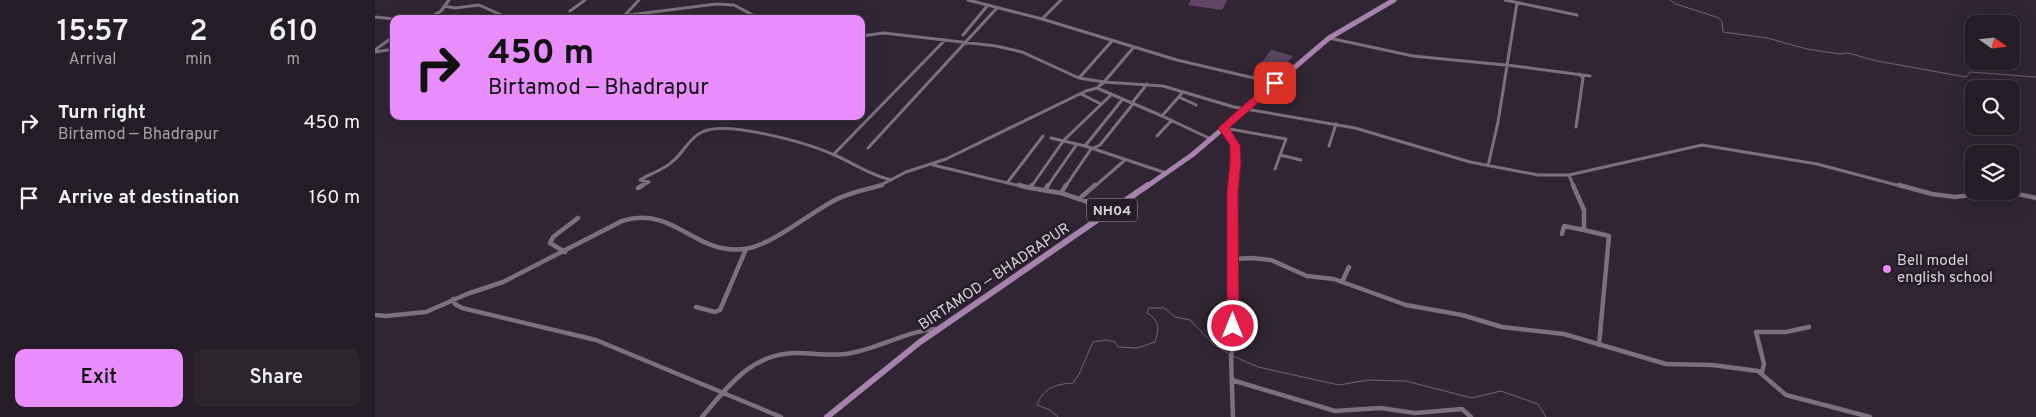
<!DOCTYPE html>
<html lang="en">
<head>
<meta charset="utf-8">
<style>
	body { margin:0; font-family:Overpass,sans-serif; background:#2c252e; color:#f1f3f6; height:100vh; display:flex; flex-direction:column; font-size:19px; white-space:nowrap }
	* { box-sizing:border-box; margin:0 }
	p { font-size:16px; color:#a3a1a7 }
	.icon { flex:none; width:28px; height:28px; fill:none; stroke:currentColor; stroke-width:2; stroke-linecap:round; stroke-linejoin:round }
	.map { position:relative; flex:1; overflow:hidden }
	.drawer { display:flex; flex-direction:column; background:#241c26; width:375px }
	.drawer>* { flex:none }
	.banner { position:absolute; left:15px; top:15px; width:475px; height:105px; border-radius:10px; box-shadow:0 5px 20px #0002,0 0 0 1px #413a43; background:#e98dfe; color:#111; overflow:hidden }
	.needle { width:32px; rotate:105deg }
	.buttons { position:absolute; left:1590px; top:15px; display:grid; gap:10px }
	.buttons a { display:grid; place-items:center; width:55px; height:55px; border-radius:10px; background:#241c26; box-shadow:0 5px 20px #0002,0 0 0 1px #413a43; font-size:25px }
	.pin { position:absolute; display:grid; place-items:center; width:42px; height:42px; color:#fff; margin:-21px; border-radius:10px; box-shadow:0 2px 8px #0006 }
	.me { position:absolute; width:55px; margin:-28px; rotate:0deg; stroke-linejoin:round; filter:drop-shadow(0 0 4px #0008) }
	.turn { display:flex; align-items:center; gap:18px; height:105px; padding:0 15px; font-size:22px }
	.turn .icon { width:65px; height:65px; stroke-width:2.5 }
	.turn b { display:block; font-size:35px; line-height:42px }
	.eta { display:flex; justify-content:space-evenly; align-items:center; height:85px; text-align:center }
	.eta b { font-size:30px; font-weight:600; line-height:35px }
	.cta { display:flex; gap:10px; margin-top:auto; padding:10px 15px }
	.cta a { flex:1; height:58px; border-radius:10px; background:#e98dfe; color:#111; font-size:20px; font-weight:600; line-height:58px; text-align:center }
	.cta a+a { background:#2c252e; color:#f1f3f6 }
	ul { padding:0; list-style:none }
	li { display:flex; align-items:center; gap:15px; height:75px; padding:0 15px }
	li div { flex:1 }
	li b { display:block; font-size:19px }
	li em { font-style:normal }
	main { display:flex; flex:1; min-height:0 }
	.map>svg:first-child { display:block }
	.green { fill:#5a4460 }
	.forest { fill:#604566 }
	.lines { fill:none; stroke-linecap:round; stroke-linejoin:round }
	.stream { stroke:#785c7f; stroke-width:1 }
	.street-far1 { stroke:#7c707e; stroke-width:3 }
	.street { stroke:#7c707e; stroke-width:4.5 }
	.primary-far1 { stroke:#a782ae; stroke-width:5 }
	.primary { stroke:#a782ae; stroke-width:6 }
	.route { fill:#e11d48; stroke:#92132f }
	.poi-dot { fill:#e98dfe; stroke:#271d29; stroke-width:2 }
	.labels { text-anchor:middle; stroke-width:5; stroke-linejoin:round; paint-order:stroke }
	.shield { fill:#271d29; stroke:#a49ca5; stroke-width:1 }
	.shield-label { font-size:14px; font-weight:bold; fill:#d9d2da }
	.poi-label { font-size:15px; fill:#d9d2da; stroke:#271d29; text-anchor:start }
	.street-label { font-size:15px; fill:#d9d2da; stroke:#271d29 }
</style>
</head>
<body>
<main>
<section class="drawer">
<div class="eta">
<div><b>15:57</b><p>Arrival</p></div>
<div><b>2</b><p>min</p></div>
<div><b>610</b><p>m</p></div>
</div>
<ul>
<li><svg class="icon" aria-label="right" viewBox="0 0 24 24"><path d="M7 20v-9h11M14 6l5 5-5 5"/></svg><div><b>Turn right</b><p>Birtamod — Bhadrapur</p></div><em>450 m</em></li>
<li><svg class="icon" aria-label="arrive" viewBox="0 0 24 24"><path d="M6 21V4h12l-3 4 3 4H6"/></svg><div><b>Arrive at destination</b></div><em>160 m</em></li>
</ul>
<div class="cta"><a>Exit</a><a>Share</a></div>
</section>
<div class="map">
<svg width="1661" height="417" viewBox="0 0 1661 417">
	<rect width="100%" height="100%" fill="#302633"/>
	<path class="green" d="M 896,50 L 918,56 L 894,81 L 876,77 Z"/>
	<path class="forest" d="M 816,0 L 852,0 L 847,10 L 813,5 Z"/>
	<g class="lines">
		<path class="stream" d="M 1295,0 L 1301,4 L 1344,18 L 1347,22 L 1348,32 L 1392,38 L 1432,49 L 1465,54 L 1473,53 L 1502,61 L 1591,77 L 1595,72 L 1661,77
			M 858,356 L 883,367 L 964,385 L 993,380 L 1031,381 L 1097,398 L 1126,391 L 1163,404 L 1171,417
			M 683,417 L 675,410 L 662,405 C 668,388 681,384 698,383 L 704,374 L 718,342 L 732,340 L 740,342 L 743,347 L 762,348 L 780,342 C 784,329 785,321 772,313 L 774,308 L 789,308 L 800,317 L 815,320 L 838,344 L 854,354"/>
		<path class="street-far1" d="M 593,0 L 667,19 L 802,60 L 900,83
			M 1130,0 L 1202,15
			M 69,6 L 80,8 L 104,5 L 135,19
			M 195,11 L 210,0
			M 250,15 L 264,0
			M 0,17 L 19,19
			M 53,19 L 66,11 L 74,0
			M 223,19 L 341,4 L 359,5 L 385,19
			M 667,19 L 686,0
			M 588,35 L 613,5
			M 486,36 L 509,33 L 621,46 L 647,52 L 704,78 L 729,82 L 758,48
			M 954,38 L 1038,56 L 1140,66 L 1215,76
			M 0,50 L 19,36
			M 0,52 L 19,49
			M 704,78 L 737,41
			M 722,88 L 787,116
			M 808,92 L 787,116 L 836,139
			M 706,94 L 726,104
			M 804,97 L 821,105
			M 757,103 L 772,84
			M 1201,127 L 1208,78 L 1204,74
			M 849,128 L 860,145 L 861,162 L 858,187
			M 849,128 L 911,139 L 900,169
			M 782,136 L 797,120
			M 676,138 L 710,146 L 791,173
			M 710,146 L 747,100
			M 954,146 L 961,124
			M 493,148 L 622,8
			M 459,154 L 570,40
			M 905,155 L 926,160
			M 558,165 L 649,187
			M 1113,166 L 1123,122 L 1142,3
			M 1194,175 L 1199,187
			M 632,183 L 668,136
			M 265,187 L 274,182 L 265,180 C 276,173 289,170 298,161 C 308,153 314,138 327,132 C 352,120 432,143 457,154 C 477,162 494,175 516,180
			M 502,187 L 531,172 L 571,159 L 711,91 L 722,88 L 729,82 L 788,86 L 859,107 L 980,128 L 1095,162 L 1163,175 L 1194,175 L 1327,145 L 1442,164 L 1529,187
			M 656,187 L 689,140 L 736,95
			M 672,187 L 702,144
			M 690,187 L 716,149 L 725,145 L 758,104
			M 719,187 L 750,160"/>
		<path class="street" d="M 644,185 L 655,188
			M 657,185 L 655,188 L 686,193 L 737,210
			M 858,185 L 859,345 L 856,355 L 858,417
			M 1198,185 L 1209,210 L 1209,230 L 1234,236 L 1224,345
			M 1524,185 L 1557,194 L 1580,197 L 1629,191 L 1661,198
			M 263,188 L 268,185
			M 670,190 L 673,185
			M 686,193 L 691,185
			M 704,199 L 720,185
			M 1187,234 L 1189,226 L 1209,230
			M 190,252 L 175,243 L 178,237 L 203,218
			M 858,259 L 877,258 L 896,260 L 932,276 L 959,279 L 1031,305 L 1087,315 L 1127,327 L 1189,334 L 1291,364 L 1337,365 L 1383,371 L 1411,395 L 1495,417
			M 967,282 L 974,267
			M 78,299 L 80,304 L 87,308 L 221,340 L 406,417
			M 321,307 L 340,312 L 345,310 L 371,249
			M 0,315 L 11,316 L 51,312 L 92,294 L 128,282 L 247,221 C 300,205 318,255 369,249 C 396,246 435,213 460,200 C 476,192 490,190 507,185
			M 1387,372 L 1389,364 L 1381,332 L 1411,332 L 1434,327
			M 857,380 L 960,411 L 1005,408 L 1040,413 L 1087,409 L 1096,417
			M 327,417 C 354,385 377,353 422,353 C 440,353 459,357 476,353 C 505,348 531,331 561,329"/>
		<path class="primary-far1" d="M 771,187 L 817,155 L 954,38 L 1019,0"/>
		<path class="primary" d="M 452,417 L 545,342 L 773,185"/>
	</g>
	<path class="route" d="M 900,80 L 903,81 L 903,86 L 854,128 L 865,145 L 866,162 L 863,192 L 864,326 L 862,329 L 858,331 L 853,329 L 852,326 L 852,192 L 855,162 L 855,145 L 843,128 L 896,81 Z"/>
	<circle class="poi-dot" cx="1512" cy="269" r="5"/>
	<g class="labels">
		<rect class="shield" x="712" y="198.5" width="50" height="23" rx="4"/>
		<g class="shield-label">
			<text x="737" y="215">NH04</text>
		</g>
		<g class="poi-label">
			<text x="1522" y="265">Bell model<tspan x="1522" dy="17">english school</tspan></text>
		</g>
		<g class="street-label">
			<text transform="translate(619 276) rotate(-34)" y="5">BIRTAMOD — BHADRAPUR</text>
		</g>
	</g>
</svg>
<div class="buttons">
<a><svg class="needle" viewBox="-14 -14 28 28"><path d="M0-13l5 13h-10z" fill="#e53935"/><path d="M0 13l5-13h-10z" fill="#a3a1a7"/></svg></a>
<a><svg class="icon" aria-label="search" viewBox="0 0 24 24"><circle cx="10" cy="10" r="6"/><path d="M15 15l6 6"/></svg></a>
<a><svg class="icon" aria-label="layers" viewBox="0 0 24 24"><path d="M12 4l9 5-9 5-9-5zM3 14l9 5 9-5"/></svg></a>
</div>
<div class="pin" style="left:900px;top:83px;background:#d93025"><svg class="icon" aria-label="arrive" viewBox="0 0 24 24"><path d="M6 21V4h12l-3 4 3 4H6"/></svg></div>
<svg class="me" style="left:858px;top:326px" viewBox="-20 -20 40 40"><circle r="17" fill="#e11d48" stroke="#fff" stroke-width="3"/><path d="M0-11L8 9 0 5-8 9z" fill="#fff"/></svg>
<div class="banner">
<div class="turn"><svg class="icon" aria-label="right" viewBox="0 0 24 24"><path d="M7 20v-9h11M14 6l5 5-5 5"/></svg><div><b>450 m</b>Birtamod — Bhadrapur</div></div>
</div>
</div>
</main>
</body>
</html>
